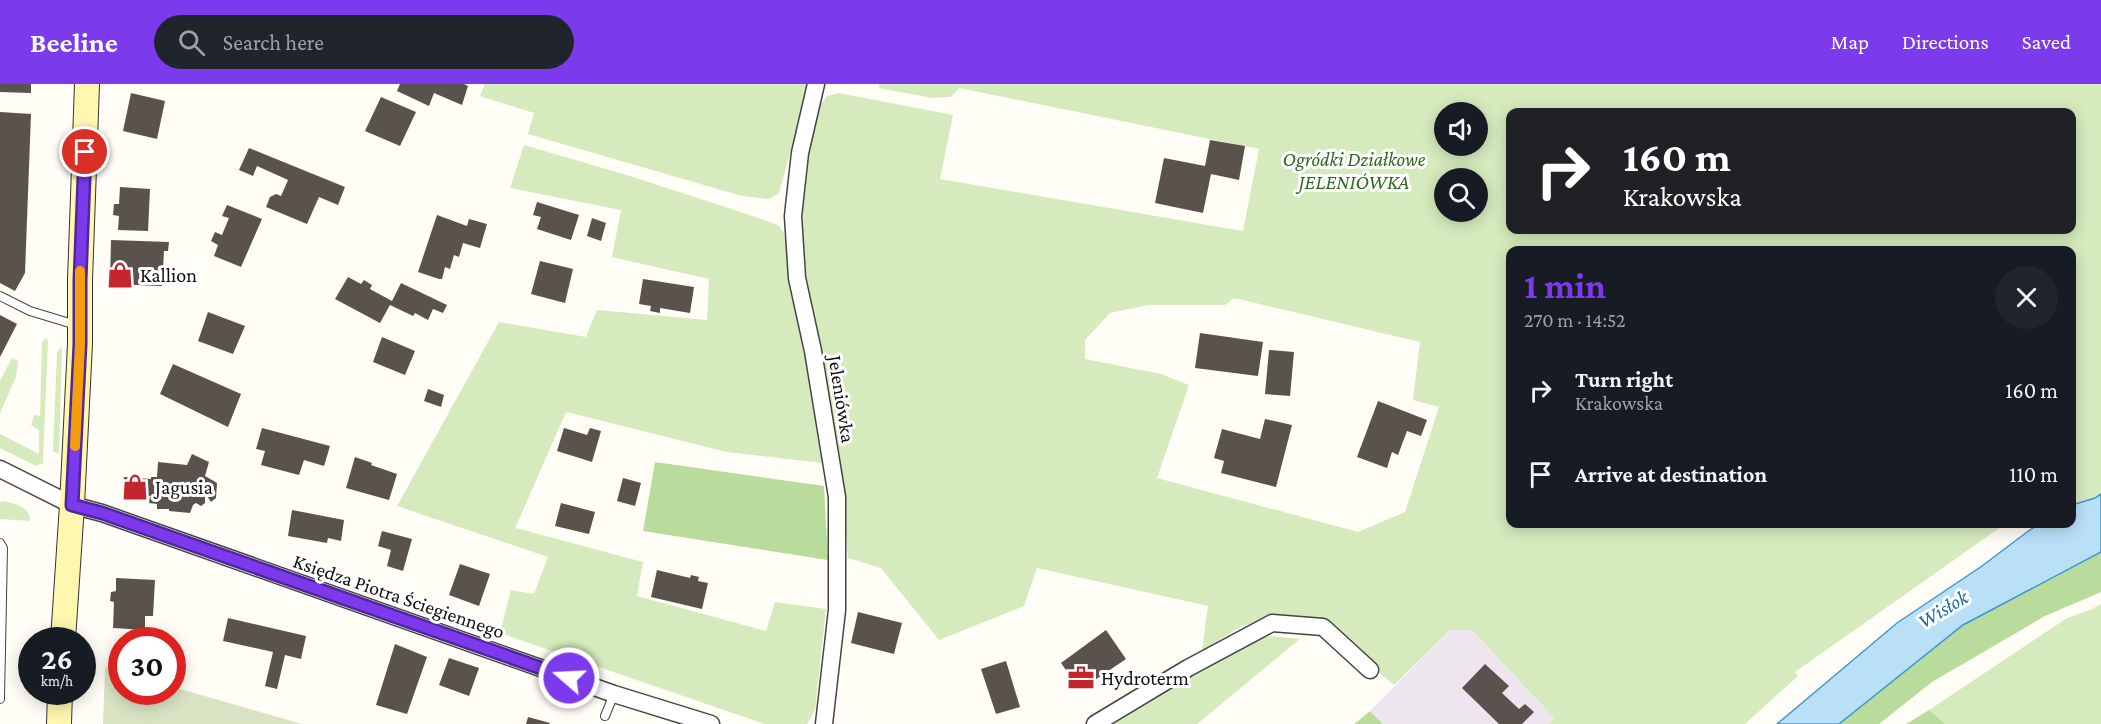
<!DOCTYPE html>
<html lang="en">
<head>
<meta charset="utf-8">
<style>
	body { margin:0; font-family:"Crimson Pro",serif; background:#20242c; color:#f1f3f6; height:100vh; display:flex; flex-direction:column; font-size:22px; white-space:nowrap }
	* { box-sizing:border-box; margin:0 }
	p { font-size:20px; color:#9ea1a6 }
	.icon { flex:none; width:33px; height:33px; fill:none; stroke:currentColor; stroke-width:2; stroke-linecap:round; stroke-linejoin:round }
	.map { position:relative; flex:1; overflow:hidden }
	.side { position:absolute; left:1506px; top:162px; width:570px; height:282px; display:flex; flex-direction:column; background:#171b24; border-radius:12px; box-shadow:0 3px 15px #0003 }
	.side>* { flex:none }
	.guide { position:absolute; left:1506px; top:24px; width:570px; height:126px; border-radius:12px; box-shadow:0 3px 15px #0003; background:#202124; color:#fff; overflow:hidden }
	.tools { position:absolute; left:1434px; top:18px; display:grid; gap:12px }
	.tools a { display:grid; place-items:center; width:54px; height:54px; border-radius:50%; background:#171b24; box-shadow:0 3px 15px #0003; font-size:30px }
	.speed { position:absolute; left:18px; top:543px; display:flex; gap:12px; font-size:30px; font-weight:700; text-align:center }
	.speed>* { display:grid; place-content:center; width:78px; height:78px; border-radius:50%; background:#171b24; box-shadow:0 3px 15px #0003; line-height:1 }
	.speed small { font-size:15px; font-weight:400 }
	.speed .limit { border:9px solid #d22; background:#fff; color:#111 }
	.pin { position:absolute; display:grid; place-items:center; width:51px; height:51px; color:#fff; margin:-26px; border:3px solid #fff; border-radius:50%; box-shadow:0 2px 6px #0007 }
	.me { position:absolute; width:66px; margin:-33px; rotate:289deg; stroke-linejoin:round; filter:drop-shadow(0 0 4px #0008) }
	.turn { display:flex; align-items:center; gap:21px; height:126px; padding:0 18px; font-size:27px }
	.turn .icon { width:78px; height:78px; stroke-width:2.5 }
	.turn b { display:block; font-size:42px; line-height:51px }
	.round { display:grid; place-items:center; flex:none; width:63px; height:63px; border-radius:32px; background:#20242c }
	.overview { display:flex; align-items:center; justify-content:space-between; height:102px; padding:0 18px }
	h1 { font-size:36px; font-weight:700; line-height:45px; color:#7c3aed }
	ul { padding:0; list-style:none }
	li { display:flex; align-items:center; gap:18px; height:84px; padding:0 18px }
	li div { flex:1 }
	li b { display:block; font-size:22px }
	li em { font-style:normal }
	header { display:flex; align-items:center; gap:36px; box-sizing:border-box; height:84px; padding:0 30px; background:#7c3aed; color:#fff }
	header strong { font-size:28px }
	nav { display:flex; gap:33px; margin-inline-start:auto; font-size:21px }
	.search { width:420px; height:54px; background:#20242c; display:flex; align-items:center; gap:15px; box-sizing:border-box; padding:0 21px; border-radius:33px; color:#9ea1a6; font-size:22px }
	.map>svg:first-child { display:block }
	.industrial { fill:#eee6ef }
	.green { fill:#d5ebbd; fill-rule:evenodd }
	.forest { fill:#b9dc9c }
	.cemetery { fill:#d9e3c4 }
	.water { fill:#b9e0f7; stroke:#3f96cf; stroke-width:1.5 }
	.building { fill:#5a524d }
	.lines { fill:none; stroke-linecap:round; stroke-linejoin:round }
	.service-casing { stroke:#444; stroke-width:10 }
	.minor-casing { stroke:#444; stroke-width:19 }
	.secondary-casing { stroke:#333; stroke-width:26 }
	.service { stroke:#fff; stroke-width:8 }
	.minor { stroke:#fff; stroke-width:16 }
	.secondary { stroke:#fff6b0; stroke-width:24 }
	.route-casing { stroke:#51269a; stroke-width:15 }
	.route { stroke:#7c3aed; stroke-width:10 }
	.slow { stroke:#f59e0b; stroke-width:10 }
	.labels { text-anchor:middle; stroke-width:6; stroke-linejoin:round; paint-order:stroke }
	.park-label { font-size:20px; font-style:italic; fill:#2f6b1f; stroke:#fff }
	.poi-label { font-size:20px; fill:#111; stroke:#fff; text-anchor:start }
	.street-label { font-size:20px; fill:#111; stroke:#fff }
	.water-label { font-size:21px; font-style:italic; fill:#1768a6; stroke:#fff }
</style>
</head>
<body>
<header>
<strong>Beeline</strong>
<div class="search"><svg class="icon" aria-label="search" viewBox="0 0 24 24"><circle cx="10" cy="10" r="6"/><path d="M15 15l6 6"/></svg>Search here</div>
<nav><a>Map</a><a>Directions</a><a>Saved</a></nav>
</header>
<div class="map">
<svg width="2101" height="640" viewBox="0 0 2101 640">
	<rect width="100%" height="100%" fill="#fffdf5"/>
	<path class="industrial" d="M 1450,546 L 1472,546 L 1554,634 L 1548,640 L 1383,640 L 1370,627 Z"/>
	<path class="green" d="M 485,0 L 809,0 L 779,109 L 769,115 L 742,112 L 528,50 L 534,29 L 480,12 Z
		M 880,0 L 2101,0 L 2101,410 L 2095,414 L 2072,421 L 2072,166 L 1510,166 L 1510,440 L 2005,440 L 1795,588 L 1798,592 L 1745,640 L 1548,640 L 1554,634 L 1472,546 L 1450,546 L 1394,601 L 1323,543 L 1272,539 L 1243,541 L 1202,567 L 1208,522 L 1037,484 L 1024,522 L 939,556 L 881,484 L 848,474 L 839,374 L 828,302 L 804,197 L 802,106 L 818,24 L 827,12 L 839,9 L 953,31 L 940,95 L 1243,147 L 1259,65 L 959,4 L 951,13 L 932,14 L 879,4 ZM 1444,28 L 1478,28 L 1478,62 L 1444,62 ZM 1510,28 L 2072,28 L 2072,146 L 1510,146 ZM 1444,94 L 1478,94 L 1478,128 L 1444,128 ZM 1234,214 L 1420,258 L 1413,316 L 1439,323 L 1405,428 L 1358,448 L 1157,394 L 1189,301 L 1161,290 L 1085,275 L 1085,256 L 1110,229 L 1148,221 L 1225,221 Z
		M 524,61 L 630,92 L 765,136 L 779,142 L 784,149 L 822,379 L 727,368 L 566,328 L 513,449 L 516,444 L 643,478 L 637,512 L 766,547 L 775,518 L 826,525 L 815,626 L 807,640 L 765,640 L 500,549 L 511,506 L 534,510 L 548,473 L 397,422 L 499,238 L 586,253 L 597,226 L 707,236 L 709,195 L 612,173 L 621,126 L 510,104 Z
		M 46,254 L 48,256 L 43,379 L 36,382 L 0,364 L 0,350 L 39,370 L 39,346 L 31,341 L 34,331 L 40,332 L 42,258 Z
		M 60,264 L 62,264 L 59,369 L 53,368 L 53,365 L 57,268 Z
		M 12,274 L 18,277 L 16,293 L 0,329 L 0,297 Z
		M 2,417 C 15,419 30,423 30,437 L 0,435 L 0,418 Z
		M 2101,520 L 2101,640 L 1945,640 L 1929,626 L 2067,534 L 2090,526 Z
		M 1271,552 L 1300,555 L 1197,640 L 1110,640 L 1252,555 Z"/>
	<path class="forest" d="M 655,378 L 824,402 L 828,476 L 643,447 Z
		M 2101,468 L 2101,508 L 2045,532 L 1932,598 L 1879,640 L 1839,640 L 1963,541 Z
		M 1929,626 L 1945,640 L 1906,640 L 1908,639 Z
		M 1370,627 L 1383,640 L 1354,640 Z"/>
	<path class="cemetery" d="M 105,583 L 121,588 L 122,608 L 172,608 L 173,603 L 302,640 L 103,640 Z"/>
	<path class="water" d="M 2101,410 L 2101,468 L 1963,541 L 1839,640 L 1777,640 L 1897,539 L 1982,482 L 2027,448 L 2039,440 L 2072,440 L 2072,421 L 2095,414 Z"/>
	<path class="building" d="M 0,0 L 31,0 L 31,9 L 0,8 Z
		M 400,0 L 464,0 L 468,2 L 462,21 L 434,9 L 429,22 L 397,7 Z
		M 131,9 L 165,17 L 157,55 L 123,47 Z
		M 381,13 L 416,28 L 400,62 L 365,47 Z
		M 0,28 L 31,30 L 25,189 L 15,207 L 0,199 Z
		M 1210,56 L 1245,62 L 1239,96 L 1211,90 L 1203,129 L 1155,119 L 1164,74 L 1205,82 Z
		M 249,64 L 345,103 L 338,121 L 319,113 L 307,140 L 266,123 L 270,113 L 276,110 L 281,112 L 288,96 L 257,82 L 253,92 L 239,86 Z
		M 120,103 L 150,105 L 148,147 L 118,146 L 119,132 L 113,131 L 114,120 L 119,120 Z
		M 537,118 L 579,131 L 571,156 L 537,145 L 541,133 L 533,131 Z
		M 227,121 L 262,135 L 241,183 L 214,172 L 218,161 L 211,157 L 215,148 L 222,151 L 229,134 L 222,132 Z
		M 437,131 L 467,142 L 469,135 L 487,140 L 480,164 L 463,159 L 459,173 L 454,171 L 450,185 L 445,183 L 442,195 L 439,195 L 418,188 Z
		M 592,134 L 606,139 L 601,157 L 587,152 Z
		M 111,156 L 169,158 L 168,167 L 164,167 L 162,202 L 110,200 Z
		M 540,177 L 573,185 L 565,219 L 531,210 Z
		M 348,193 L 361,200 L 364,196 L 372,201 L 370,205 L 392,217 L 401,199 L 447,221 L 443,229 L 433,225 L 428,236 L 415,229 L 413,232 L 390,221 L 380,239 L 335,215 Z
		M 643,195 L 694,203 L 690,229 L 660,224 L 660,229 L 650,227 L 651,222 L 639,220 Z
		M 208,228 L 245,242 L 233,270 L 198,257 Z
		M 0,231 L 17,240 L 0,273 Z
		M 1200,249 L 1263,258 L 1258,292 L 1195,284 Z
		M 382,253 L 415,267 L 405,291 L 373,278 Z
		M 1269,266 L 1294,268 L 1290,312 L 1265,310 Z
		M 173,280 L 241,310 L 228,343 L 160,310 Z
		M 428,305 L 444,311 L 441,323 L 424,317 Z
		M 1378,317 L 1427,336 L 1421,352 L 1407,347 L 1398,371 L 1392,368 L 1387,384 L 1357,373 Z
		M 1265,335 L 1292,341 L 1276,403 L 1221,389 L 1224,377 L 1214,374 L 1222,345 L 1260,355 Z
		M 262,344 L 330,362 L 324,382 L 304,376 L 299,391 L 261,381 L 265,367 L 256,365 Z
		M 564,344 L 587,351 L 590,344 L 601,347 L 592,378 L 557,367 Z
		M 192,370 L 209,378 L 205,392 L 217,399 L 216,414 L 211,418 L 205,409 L 205,419 L 201,422 L 196,419 L 193,421 L 190,429 L 169,427 L 169,425 L 157,425 L 157,420 L 149,419 L 150,412 L 132,410 L 127,413 L 122,409 L 124,393 L 151,395 L 151,393 L 157,393 L 158,378 L 187,381 Z
		M 355,373 L 372,379 L 371,381 L 397,390 L 389,416 L 346,404 Z
		M 623,394 L 641,399 L 635,422 L 617,417 Z
		M 561,419 L 595,428 L 589,450 L 555,442 Z
		M 292,426 L 344,436 L 341,457 L 328,454 L 327,459 L 288,452 Z
		M 382,447 L 412,455 L 403,487 L 387,482 L 391,466 L 378,462 Z
		M 460,480 L 490,490 L 479,522 L 449,511 Z
		M 657,486 L 690,494 L 691,491 L 699,493 L 698,497 L 708,499 L 702,525 L 651,513 Z
		M 116,494 L 155,496 L 153,532 L 145,532 L 145,546 L 113,544 L 114,518 L 110,517 L 111,508 L 116,507 Z
		M 858,528 L 902,539 L 894,570 L 851,559 Z
		M 228,534 L 306,552 L 301,575 L 285,571 L 277,605 L 265,602 L 273,568 L 223,557 Z
		M 1106,546 L 1126,575 L 1080,606 L 1061,579 Z
		M 395,560 L 427,573 L 407,630 L 376,621 Z
		M 449,574 L 479,584 L 469,612 L 439,601 Z
		M 1006,577 L 1020,623 L 996,630 L 981,585 Z
		M 1485,580 L 1509,602 L 1502,609 L 1519,625 L 1525,620 L 1534,628 L 1522,640 L 1499,640 L 1462,604 Z
		M 528,633 L 550,639 L 549,640 L 526,640 Z"/>
	<g class="lines">
		<g class="service-casing">
			<path id="service" d="M 0,212 L 30,227 L 76,241
				M 0,459 L 3,464 L 0,615
				M 605,632 L 614,610"/>
		</g>
		<g class="minor-casing">
			<path id="minor" d="M 816,0 L 800,69 L 793,132 L 797,194 L 813,267 L 837,413 L 837,526 L 824,640
				M 0,385 L 72,421 L 102,429 L 614,610 L 711,640
				M 1095,640 L 1188,584 L 1272,539 L 1323,543 L 1370,586"/>
		</g>
		<g class="secondary-casing">
			<path id="secondary" d="M 63,556 L 72,421 L 80,260 L 80,196 L 87,0
				M 59,640 L 60,608"/>
		</g>
		<use href="#service" class="service"/>
		<use href="#minor" class="minor"/>
		<use href="#secondary" class="secondary"/>
	</g>
	<g class="lines">
		<g class="route-casing">
			<path id="route" d="M 85,68 L 80,196 L 80,260 L 72,421 L 102,429 L 569,594"/>
		</g>
		<use href="#route" class="route"/>
		<path class="slow" d="M 75,362 L 80,260 L 80,187"/>
	</g>
	<defs>
		<g id="shop-bare" transform="scale(2.07)"><path d="M-5-2.5h2.3a2.7 3.5 0 0 1 5.4 0H5L5.5 6h-11ZM-1.5-2.5h3a1.5 2.3 0 0 0-3 0Z" fill="#c4262e" stroke="#fff" stroke-width="2.5" paint-order="stroke"/></g>
		<g id="office-bare" transform="scale(2.07)"><path d="M-6-3h4V-5.5h4V-3h4V5H-6ZM-1-4.5V-3h2v-1.5ZM-6 0V1H6V0Z" fill="#c4262e" stroke="#fff" stroke-width="2.5" paint-order="stroke"/></g>
	</defs>
	<g fill-rule="evenodd">
		<use href="#shop-bare" x="120" y="191"/>
		<use href="#shop-bare" x="135" y="403"/>
		<use href="#office-bare" x="1081" y="594"/>
	</g>
	<g class="labels">
		<g class="park-label">
			<text x="1354" y="82">Ogródki Działkowe<tspan x="1354" dy="23">JELENIÓWKA</tspan></text>
		</g>
		<g class="poi-label">
			<text x="140" y="198">Kallion</text>
			<text x="155" y="410">Jagusia</text>
			<text x="1101" y="601">Hydroterm</text>
		</g>
		<g class="street-label">
			<text transform="translate(842 315) rotate(81)" y="7">Jeleniówka</text>
			<text transform="translate(399 512) rotate(19)" y="7">Księdza Piotra Ściegiennego</text>
		</g>
		<g class="water-label">
			<text transform="translate(1943 525) rotate(-31)" y="7">Wisłok</text>
		</g>
	</g>
</svg>
<div class="tools">
<a><svg class="icon" aria-label="sound" viewBox="0 0 24 24"><path d="M4 9h4l5-4v14l-5-4H4zM17 9q2 3 0 6"/></svg></a>
<a><svg class="icon" aria-label="search" viewBox="0 0 24 24"><circle cx="10" cy="10" r="6"/><path d="M15 15l6 6"/></svg></a>
</div>
<div class="speed"><div>26<small>km/h</small></div><div class="limit">30</div></div>
<div class="pin" style="left:85px;top:68px;background:#d93025"><svg class="icon" aria-label="arrive" viewBox="0 0 24 24"><path d="M6 21V4h12l-3 4 3 4H6"/></svg></div>
<svg class="me" style="left:569px;top:594px" viewBox="-20 -20 40 40"><circle r="17" fill="#7c3aed" stroke="#fff" stroke-width="3"/><path d="M0-11L8 9 0 5-8 9z" fill="#fff"/></svg>
<div class="guide">
<div class="turn"><svg class="icon" aria-label="right" viewBox="0 0 24 24"><path d="M7 20v-9h11M14 6l5 5-5 5"/></svg><div><b>160 m</b>Krakowska</div></div>
</div>
<section class="side">
<div class="overview"><div><h1>1 min</h1><p>270 m · 14:52</p></div><a class="round"><svg class="icon" aria-label="close" viewBox="0 0 24 24"><path d="M6 6l12 12M18 6L6 18"/></svg></a></div>
<ul>
<li><svg class="icon" aria-label="right" viewBox="0 0 24 24"><path d="M7 20v-9h11M14 6l5 5-5 5"/></svg><div><b>Turn right</b><p>Krakowska</p></div><em>160 m</em></li>
<li><svg class="icon" aria-label="arrive" viewBox="0 0 24 24"><path d="M6 21V4h12l-3 4 3 4H6"/></svg><div><b>Arrive at destination</b></div><em>110 m</em></li>
</ul>
</section>
</div>
</body>
</html>
